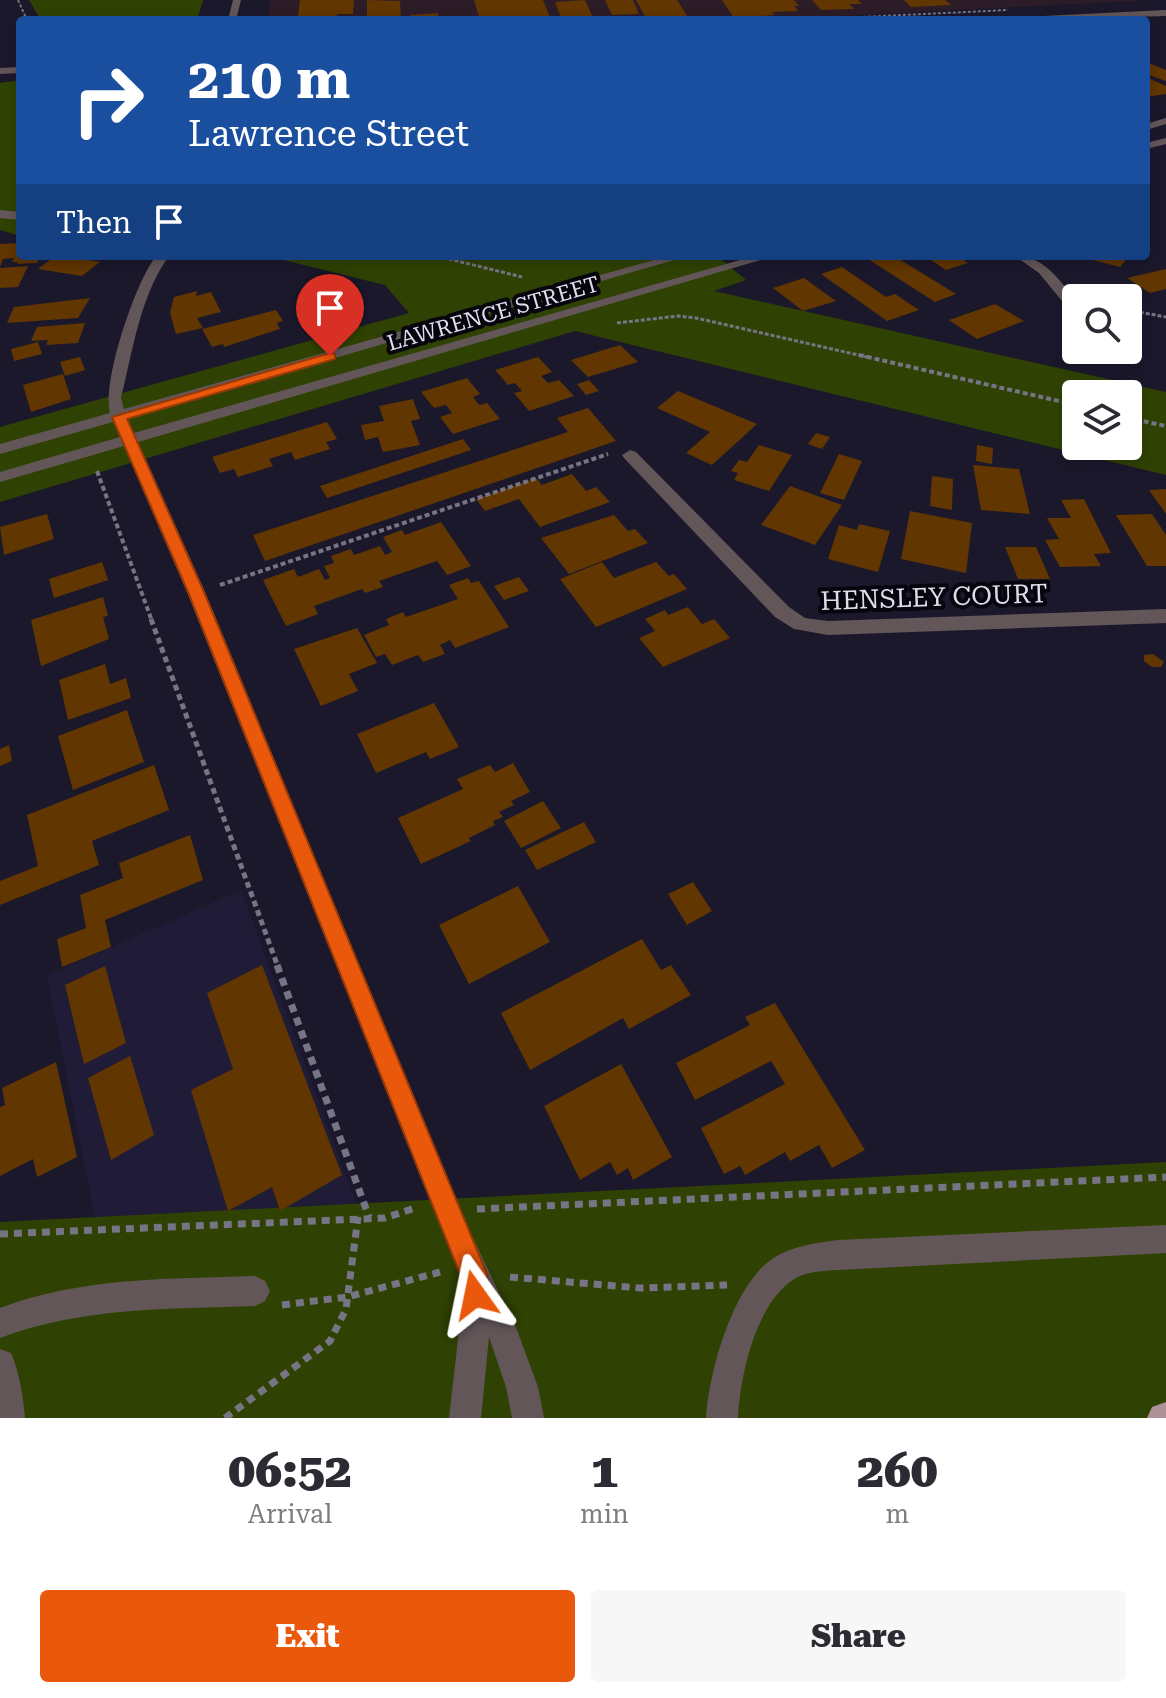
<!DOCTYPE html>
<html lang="en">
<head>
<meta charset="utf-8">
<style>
	body { margin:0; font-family:"Roboto Serif",serif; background:#f7f7f7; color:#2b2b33; height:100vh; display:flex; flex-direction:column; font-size:30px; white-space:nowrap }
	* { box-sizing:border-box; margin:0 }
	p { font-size:26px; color:#7c7c81 }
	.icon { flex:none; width:44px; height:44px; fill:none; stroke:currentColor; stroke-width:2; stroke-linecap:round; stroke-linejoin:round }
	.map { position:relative; height:1418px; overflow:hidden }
	.details { display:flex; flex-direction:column; background:#fff; flex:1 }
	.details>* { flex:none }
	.banner { position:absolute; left:16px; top:16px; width:1134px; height:244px; border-radius:8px; box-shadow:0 4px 12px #0003; background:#1a4fa0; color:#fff; overflow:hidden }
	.fabs { position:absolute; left:1062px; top:284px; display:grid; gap:16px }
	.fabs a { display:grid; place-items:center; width:80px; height:80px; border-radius:8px; background:#fff; box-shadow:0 4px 12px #0003; font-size:40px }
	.pin { position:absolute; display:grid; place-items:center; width:68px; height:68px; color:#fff; margin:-82px -34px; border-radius:50% 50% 50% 0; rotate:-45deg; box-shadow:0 0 8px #0007 }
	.pin .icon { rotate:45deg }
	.me { position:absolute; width:88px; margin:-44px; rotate:348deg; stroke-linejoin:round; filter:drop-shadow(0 0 6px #0008) }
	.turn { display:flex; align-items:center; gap:28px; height:168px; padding:0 40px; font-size:36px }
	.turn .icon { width:104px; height:104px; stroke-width:2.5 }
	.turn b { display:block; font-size:56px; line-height:68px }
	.then { display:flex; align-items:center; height:76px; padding:0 40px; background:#0003; gap:16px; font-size:30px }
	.eta { display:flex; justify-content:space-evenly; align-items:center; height:136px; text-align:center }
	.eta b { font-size:48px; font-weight:800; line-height:56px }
	.primary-button { display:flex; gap:16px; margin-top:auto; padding:16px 40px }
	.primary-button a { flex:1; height:92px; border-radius:8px; background:#ea580c; color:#fff; font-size:32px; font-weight:800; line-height:92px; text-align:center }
	.primary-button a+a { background:#f7f7f7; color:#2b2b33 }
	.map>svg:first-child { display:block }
	.built { fill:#201c37 }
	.industrial { fill:#2c1c27 }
	.green { fill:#304203; fill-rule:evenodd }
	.building { fill:#613600 }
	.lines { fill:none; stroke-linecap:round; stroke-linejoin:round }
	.path-far4 { stroke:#767485; stroke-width:2; stroke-dasharray:3 2; stroke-linecap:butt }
	.path-far3 { stroke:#767485; stroke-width:3; stroke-dasharray:4 2; stroke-linecap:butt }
	.path-far2 { stroke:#767485; stroke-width:4; stroke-dasharray:5 3; stroke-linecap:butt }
	.path-far1 { stroke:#767485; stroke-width:5; stroke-dasharray:6 4; stroke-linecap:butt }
	.path { stroke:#767485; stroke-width:7; stroke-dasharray:8 6; stroke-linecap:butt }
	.minor { fill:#635659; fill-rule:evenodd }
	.major { fill:#ad9299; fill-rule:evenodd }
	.route { fill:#ea580c; stroke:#983908; stroke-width:2 }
	.labels { text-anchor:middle; stroke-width:8; stroke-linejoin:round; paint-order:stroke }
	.far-street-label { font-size:22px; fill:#deddec; stroke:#06050d }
	.street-label { font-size:26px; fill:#deddec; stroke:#06050d }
</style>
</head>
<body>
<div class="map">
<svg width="1166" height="1418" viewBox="0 0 1166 1418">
	<rect width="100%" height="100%" fill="#1b182c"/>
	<path class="built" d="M 241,890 L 356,1204 L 95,1217 L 47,976 Z"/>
	<path class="industrial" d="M 271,0 L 1152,0 L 766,20 L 267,20 Z"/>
	<path class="green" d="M 29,0 L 203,0 L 197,20 L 41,20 Z
		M 20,80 L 20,236 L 0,230 L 0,83 Z
		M 267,256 L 717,256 L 746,280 L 714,291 L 1166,392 L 1166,475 L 575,331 L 0,502 L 0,427 L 409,313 L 385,285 ZM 1076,394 L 1128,394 L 1128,446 L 1076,446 Z
		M 1166,1162 L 1166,1418 L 0,1418 L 0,1222 Z"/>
	<path class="building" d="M 300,0 L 354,0 L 353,14 L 337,14 L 336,20 L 286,20 L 287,16 L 298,16 Z
		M 367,0 L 400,1 L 401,20 L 367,20 Z
		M 474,0 L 543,0 L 551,20 L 480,20 Z
		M 585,0 L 594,20 L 562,20 L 555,2 Z
		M 605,0 L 633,0 L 639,14 L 612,15 Z
		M 636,0 L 677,0 L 689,19 L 647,20 Z
		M 722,0 L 794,0 L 799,6 L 794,6 L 798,11 L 772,12 L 775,15 L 734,18 Z
		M 812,0 L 858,0 L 862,4 L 849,4 L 854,9 L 821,10 Z
		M 904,0 L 945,0 L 951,5 L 911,7 Z
		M 438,13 L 439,20 L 410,20 L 410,15 Z
		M 1146,62 L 1166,70 L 1166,81 L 1146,74 Z
		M 1146,77 L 1166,86 L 1166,94 L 1146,97 Z
		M 20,243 L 20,256 L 40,256 L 37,263 L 17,264 L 18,262 L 12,262 L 14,258 L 3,259 L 0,267 L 0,244 Z
		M 55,256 L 63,256 L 100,262 L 82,276 L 38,269 Z
		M 877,256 L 894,256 L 956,294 L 935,302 L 868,259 Z
		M 925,256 L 957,256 L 968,263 L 946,270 Z
		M 1096,256 L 1129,256 L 1120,267 L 1093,260 Z
		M 28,266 L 18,287 L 0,288 L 0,268 Z
		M 842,267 L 886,297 L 895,294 L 919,310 L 887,321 L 821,274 Z
		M 1166,269 L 1166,289 L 1150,293 L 1127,278 Z
		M 804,278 L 822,291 L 836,301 L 803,311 L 773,288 Z
		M 197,291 L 196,296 L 211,292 L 221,312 L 197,318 L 203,328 L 176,334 L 170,313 L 174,297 Z
		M 90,298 L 78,318 L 7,323 L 14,307 Z
		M 995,304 L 1024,321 L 977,339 L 949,320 Z
		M 317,306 L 324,315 L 337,311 L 344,322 L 312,333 L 297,311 Z
		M 276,310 L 283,321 L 277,323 L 280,329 L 224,347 L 223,344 L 212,347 L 202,329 Z
		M 85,323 L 78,343 L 46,345 L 48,340 L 31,341 L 37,327 Z
		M 38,342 L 42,354 L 14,361 L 11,349 Z
		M 620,345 L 638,362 L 588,377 L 571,360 Z
		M 80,357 L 85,370 L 65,376 L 60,362 Z
		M 538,357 L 552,372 L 541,376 L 548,383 L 559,380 L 574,396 L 529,411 L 514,393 L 522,391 L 515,383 L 508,385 L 495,370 Z
		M 63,374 L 71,399 L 31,412 L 23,385 Z
		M 467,378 L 480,394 L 473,397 L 479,405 L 487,403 L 500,419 L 453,434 L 440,417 L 452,413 L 446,405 L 434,408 L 421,392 Z
		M 589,380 L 599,391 L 586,395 L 577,384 Z
		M 678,391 L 757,424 L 712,465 L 686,453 L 710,432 L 657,408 Z
		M 413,399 L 420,419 L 411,421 L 420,445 L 383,452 L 378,437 L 365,440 L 361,425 L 384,421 L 379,406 Z
		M 588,408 L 616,441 L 265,561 L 253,535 L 568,432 L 557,418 Z
		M 327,422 L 337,439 L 326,442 L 330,449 L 295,460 L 291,452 L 269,459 L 273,466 L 238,477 L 234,469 L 220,473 L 212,457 Z
		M 816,433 L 830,437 L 822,449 L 808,444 Z
		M 463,439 L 471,450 L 327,498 L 320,486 Z
		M 759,445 L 792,455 L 769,491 L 734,480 L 738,473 L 731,471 L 739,460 L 747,462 Z
		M 977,445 L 993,448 L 992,464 L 976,461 Z
		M 839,454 L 862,461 L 844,500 L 820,493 Z
		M 973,465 L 1019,469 L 1030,514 L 981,510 Z
		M 572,474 L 586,491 L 596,487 L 610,502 L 540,527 L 519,499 L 485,511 L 476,499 L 536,478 L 542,485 Z
		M 932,476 L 953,479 L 952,510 L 930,506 Z
		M 790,486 L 842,505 L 815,545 L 761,525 Z
		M 1166,489 L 1166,514 L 1149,490 Z
		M 1084,499 L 1111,553 L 1094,554 L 1101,566 L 1060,567 L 1045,540 L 1059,539 L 1047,518 L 1071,518 L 1061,500 Z
		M 910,511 L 972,523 L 966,573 L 901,559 Z
		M 47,514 L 54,539 L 4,555 L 0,527 Z
		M 1152,514 L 1166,535 L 1166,566 L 1147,566 L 1116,515 Z
		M 614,515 L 628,531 L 635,529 L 648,543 L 569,574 L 541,538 Z
		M 441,522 L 471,566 L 447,575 L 437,561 L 379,581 L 383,587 L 365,593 L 362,589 L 314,606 L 318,614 L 286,626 L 263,580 L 294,569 L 298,577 L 319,569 L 325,580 L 330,578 L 324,566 L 334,563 L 331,556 L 351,549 L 354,555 L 380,546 L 385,555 L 392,552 L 383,537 L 402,530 L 405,535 Z
		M 859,524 L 890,531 L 878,572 L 828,559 L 839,525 L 857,530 Z
		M 1005,547 L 1036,547 L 1050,579 L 1018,579 Z
		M 102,562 L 108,580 L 54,598 L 49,579 Z
		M 602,562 L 614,578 L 656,562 L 669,576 L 674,574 L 687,589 L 596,627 L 560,579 Z
		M 519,577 L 529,591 L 504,600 L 494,586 Z
		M 468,578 L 471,583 L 479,581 L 509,627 L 455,648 L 450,640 L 440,645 L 445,654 L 423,662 L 418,655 L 392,665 L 385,654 L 376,657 L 364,635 L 389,625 L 386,619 L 403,612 L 406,617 L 458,599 L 449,585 Z
		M 103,597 L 108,616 L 103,617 L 109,639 L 41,666 L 31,620 Z
		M 688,607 L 702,624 L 714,619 L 730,638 L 663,667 L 639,638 L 655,631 L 645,619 L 665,610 L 668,615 Z
		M 357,628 L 377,663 L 349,674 L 358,691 L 321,706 L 294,649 Z
		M 1153,654 L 1164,662 L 1161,667 L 1152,667 L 1144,661 L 1144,655 Z
		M 105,664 L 110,684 L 126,678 L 131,698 L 68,720 L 59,680 Z
		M 434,703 L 459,747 L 430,759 L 426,752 L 376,773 L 357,734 Z
		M 127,710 L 144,762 L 73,790 L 58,736 Z
		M 9,745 L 12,761 L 0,766 L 0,749 Z
		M 513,763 L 530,792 L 511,801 L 514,805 L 499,812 L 503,817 L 493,821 L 495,825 L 469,838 L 471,841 L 421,864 L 398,818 L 463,789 L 457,779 L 490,765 L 495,772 Z
		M 154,765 L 169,810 L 92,841 L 99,865 L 0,905 L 0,881 L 38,866 L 27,815 Z
		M 543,801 L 561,828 L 521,848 L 504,821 Z
		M 584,822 L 596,842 L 537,870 L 525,850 Z
		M 190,835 L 203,880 L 105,920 L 111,947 L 62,967 L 57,939 L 86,928 L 80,895 L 123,878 L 119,863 Z
		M 693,882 L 712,911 L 687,925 L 668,894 Z
		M 518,886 L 550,942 L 469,984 L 439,925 Z
		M 642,939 L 661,970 L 671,965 L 691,995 L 629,1029 L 623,1018 L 530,1070 L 501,1013 Z
		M 262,965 L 342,1175 L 280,1211 L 272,1187 L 228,1211 L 191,1090 L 233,1069 L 207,993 Z
		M 105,966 L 126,1043 L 84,1064 L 65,985 Z
		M 775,1003 L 865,1150 L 832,1168 L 819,1145 L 790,1161 L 785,1152 L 745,1175 L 740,1166 L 724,1174 L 701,1128 L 785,1084 L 771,1061 L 695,1100 L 676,1063 L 750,1025 L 745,1017 Z
		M 130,1056 L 154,1135 L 111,1160 L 88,1078 Z
		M 56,1062 L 77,1157 L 37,1177 L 33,1159 L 0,1176 L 0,1107 L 5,1105 L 2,1088 Z
		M 621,1064 L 672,1157 L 633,1180 L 628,1168 L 617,1175 L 610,1162 L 580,1180 L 544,1106 Z"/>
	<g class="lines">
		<path class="path-far4" d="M 18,0 L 27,20
			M 798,20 L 1008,10"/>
		<path class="path-far3" d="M 437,256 L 522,277
			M 1128,310 L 1166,317
			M 617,323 L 678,316 L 696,318 L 867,357"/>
		<path class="path-far2" d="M 859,355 L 1076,405
			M 1128,418 L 1166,426
			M 97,471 L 152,621
			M 220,585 L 608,454"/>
		<path class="path-far1" d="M 151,619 L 278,967"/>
		<path class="path" d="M 277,965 L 369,1217
			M 477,1209 L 1166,1177
			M 0,1234 L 385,1218 L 415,1208
			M 510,1277 L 640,1288 L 727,1285
			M 282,1305 L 347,1297 L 440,1272
			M 225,1418 L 330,1341 L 346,1309 L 358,1217"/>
		<path class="minor" d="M 233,0 L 241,0 L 236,20 L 228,20 Z
			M 1166,10 L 1166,16 L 1019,20 L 1023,17 Z
			M 20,67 L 20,73 L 0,74 L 0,68 Z
			M 1166,118 L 1166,124 L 1146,130 L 1146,124 Z
			M 1166,138 L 1166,144 L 1146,149 L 1146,143 Z
			M 0,210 L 20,212 L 20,220 L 0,218 Z
			M 156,256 L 169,256 C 140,296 133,350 121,398 L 124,409 L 668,256 L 688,256 L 127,418 L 134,433 L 754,256 L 774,256 L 138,442 L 205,592 L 463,1217 L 517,1330 L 538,1387 L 544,1418 L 512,1418 L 506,1387 L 489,1337 L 481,1418 L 449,1418 L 460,1322 L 461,1277 L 187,592 L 124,446 L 0,482 L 0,472 L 120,437 L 113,422 L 0,454 L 0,444 L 110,413 C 102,381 135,283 156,256 Z
			M 1015,256 C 1042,256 1055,275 1072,295 L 1072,301 L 1062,301 L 1039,273 Z
			M 630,450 L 636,452 L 789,607 L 805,618 L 828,621 L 1166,609 L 1166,623 L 828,635 L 794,629 L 775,617 L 624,458 L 622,455 Z
			M 1166,1225 L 1166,1253 L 838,1270 C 824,1271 808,1271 796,1278 C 756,1301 740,1376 738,1418 L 706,1418 C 709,1372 732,1287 772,1259 C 792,1246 815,1243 838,1240 Z
			M 255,1276 L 265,1281 L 270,1291 L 265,1301 L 255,1306 C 168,1309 83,1307 0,1338 L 0,1308 C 83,1277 168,1279 255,1276 Z
			M 0,1349 L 11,1353 C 20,1375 23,1395 25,1418 L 0,1418 Z"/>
		<path class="major" d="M 1166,1402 L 1166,1418 L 1147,1418 L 1152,1407 Z"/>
	</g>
	<path class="route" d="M 330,353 L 335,354 L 335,359 L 127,419 L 204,592 L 487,1274 L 488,1295 L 484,1305 L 475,1309 L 465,1305 L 461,1295 L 460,1274 L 188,592 L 112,417 Z"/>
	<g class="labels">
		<g class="far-street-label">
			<text transform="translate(493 313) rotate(-16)" y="8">LAWRENCE STREET</text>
		</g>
		<g class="street-label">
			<text transform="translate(934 597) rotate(-2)" y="9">HENSLEY COURT</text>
		</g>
	</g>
</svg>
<div class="fabs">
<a><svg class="icon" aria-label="search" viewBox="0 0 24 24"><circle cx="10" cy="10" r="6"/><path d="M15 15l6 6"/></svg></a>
<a><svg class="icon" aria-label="layers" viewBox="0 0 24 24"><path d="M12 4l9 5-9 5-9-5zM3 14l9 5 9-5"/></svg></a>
</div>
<div class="pin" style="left:330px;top:356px;background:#d93025"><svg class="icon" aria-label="arrive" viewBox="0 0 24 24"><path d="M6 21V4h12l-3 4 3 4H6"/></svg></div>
<svg class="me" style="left:475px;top:1295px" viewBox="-20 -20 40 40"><path d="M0-17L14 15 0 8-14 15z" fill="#ea580c" stroke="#fff" stroke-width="4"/></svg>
<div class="banner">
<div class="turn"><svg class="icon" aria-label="right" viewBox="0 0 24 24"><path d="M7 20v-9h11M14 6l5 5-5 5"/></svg><div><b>210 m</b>Lawrence Street</div></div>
<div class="then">Then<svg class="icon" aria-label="arrive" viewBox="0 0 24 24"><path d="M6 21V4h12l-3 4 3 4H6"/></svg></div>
</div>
</div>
<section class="details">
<div class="eta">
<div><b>06:52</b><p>Arrival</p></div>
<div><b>1</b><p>min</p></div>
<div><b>260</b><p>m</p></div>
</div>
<div class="primary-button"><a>Exit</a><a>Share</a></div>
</section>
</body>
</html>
